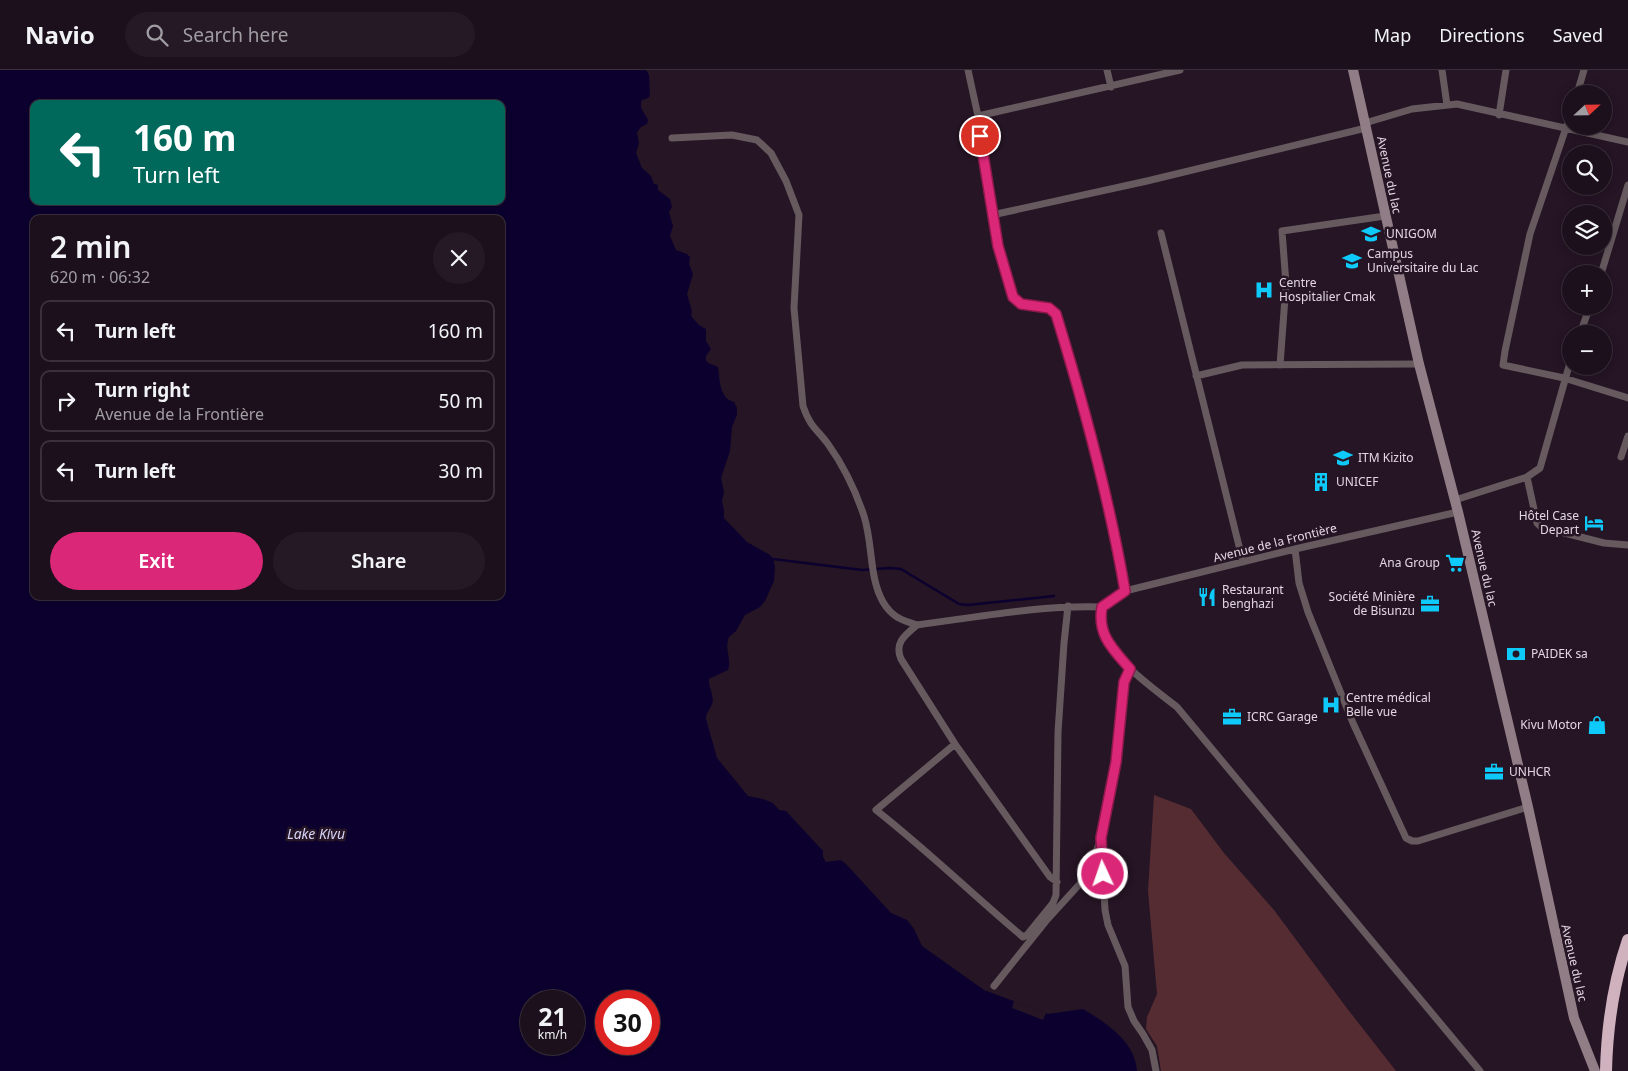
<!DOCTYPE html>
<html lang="en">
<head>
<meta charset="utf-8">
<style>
	body { margin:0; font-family:"Noto Sans",sans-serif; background:#251925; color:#f1f3f6; height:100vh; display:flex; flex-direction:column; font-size:19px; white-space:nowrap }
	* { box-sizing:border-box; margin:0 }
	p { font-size:16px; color:#a09da3 }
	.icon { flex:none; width:28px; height:28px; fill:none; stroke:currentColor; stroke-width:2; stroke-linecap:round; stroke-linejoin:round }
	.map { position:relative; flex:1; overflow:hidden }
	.sheet { position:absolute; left:30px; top:145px; width:475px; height:385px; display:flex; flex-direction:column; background:#1c101c; border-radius:10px; box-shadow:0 2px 12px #0003,0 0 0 1px #3a303b }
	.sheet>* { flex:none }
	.banner { position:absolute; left:30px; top:30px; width:475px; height:105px; border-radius:10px; box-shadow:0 2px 12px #0003,0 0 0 1px #3a303b; background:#00695c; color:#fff; overflow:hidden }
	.needle { width:32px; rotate:68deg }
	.tools { position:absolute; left:1562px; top:15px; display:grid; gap:10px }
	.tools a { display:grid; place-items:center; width:50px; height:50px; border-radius:50%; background:#1c101c; box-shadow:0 2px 12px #0003,0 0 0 1px #3a303b; font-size:25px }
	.speed { position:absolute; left:520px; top:920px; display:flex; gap:10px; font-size:25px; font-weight:700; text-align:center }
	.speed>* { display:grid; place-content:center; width:65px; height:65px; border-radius:50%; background:#1c101c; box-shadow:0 2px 12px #0003,0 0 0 1px #3a303b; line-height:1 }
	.speed small { font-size:12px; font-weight:400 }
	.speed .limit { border:8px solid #d22; background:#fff; color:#111 }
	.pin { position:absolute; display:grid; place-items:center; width:42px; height:42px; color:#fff; margin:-21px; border:2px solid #fff; border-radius:50%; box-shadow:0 1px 5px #0007 }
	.me { position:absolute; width:55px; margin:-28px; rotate:357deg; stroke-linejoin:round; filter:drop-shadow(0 0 4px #0008) }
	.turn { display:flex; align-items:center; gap:18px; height:105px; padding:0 20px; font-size:22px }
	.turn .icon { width:65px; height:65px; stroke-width:2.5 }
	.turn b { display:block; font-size:35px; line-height:42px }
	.round { display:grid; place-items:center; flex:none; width:52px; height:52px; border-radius:26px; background:#251925 }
	.overview { display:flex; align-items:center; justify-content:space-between; height:85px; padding:0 20px }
	h1 { font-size:30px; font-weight:600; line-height:38px }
	.cta { display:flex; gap:10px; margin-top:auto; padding:10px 20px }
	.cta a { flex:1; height:58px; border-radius:30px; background:#db2777; color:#fff; font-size:20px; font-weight:600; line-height:58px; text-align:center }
	.cta a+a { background:#251925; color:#f1f3f6 }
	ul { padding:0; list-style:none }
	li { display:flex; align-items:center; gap:15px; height:62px; margin:0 10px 8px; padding:0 10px; border:2px solid #3a303b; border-radius:10px }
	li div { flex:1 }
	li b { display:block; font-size:19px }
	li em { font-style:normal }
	header { display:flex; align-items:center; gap:30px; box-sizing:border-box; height:70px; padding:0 25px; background:#1c101c; border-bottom:1px solid #3a303b }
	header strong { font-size:24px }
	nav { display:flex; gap:28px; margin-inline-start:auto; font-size:18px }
	.search { width:350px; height:45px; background:#251925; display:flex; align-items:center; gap:12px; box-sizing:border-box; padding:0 18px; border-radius:28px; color:#a09da3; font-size:19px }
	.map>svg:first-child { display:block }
	.green { fill:#552c32 }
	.water { fill:#0c002f; fill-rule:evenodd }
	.pier { fill:#261525 }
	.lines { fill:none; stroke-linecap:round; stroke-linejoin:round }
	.stream { stroke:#0c002f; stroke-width:2.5 }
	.street { stroke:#665a5f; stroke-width:7 }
	.secondary { stroke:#907d85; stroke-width:10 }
	.highway { stroke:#d0b1be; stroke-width:12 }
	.route-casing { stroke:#8e194d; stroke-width:12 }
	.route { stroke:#db2777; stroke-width:9 }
	.labels { text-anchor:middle; stroke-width:5; stroke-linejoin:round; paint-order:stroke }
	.street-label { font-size:12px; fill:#e2d6e1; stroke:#261525 }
	.poi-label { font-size:12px; fill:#e2d6e1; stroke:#261525; text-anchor:start }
	.water-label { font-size:14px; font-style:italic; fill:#d5d4f8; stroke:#261525 }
</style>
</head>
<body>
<header>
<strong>Navio</strong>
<div class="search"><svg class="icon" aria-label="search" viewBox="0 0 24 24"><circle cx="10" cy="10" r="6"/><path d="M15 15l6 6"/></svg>Search here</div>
<nav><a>Map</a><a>Directions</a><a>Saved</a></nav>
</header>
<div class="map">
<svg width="1628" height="1001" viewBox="0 0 1628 1001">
	<rect width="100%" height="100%" fill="#261525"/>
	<path class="green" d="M 1154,725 L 1191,739 L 1224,783 L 1274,840 L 1346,937 L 1396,1001 L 1161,1001 L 1157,976 L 1146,959 L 1147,947 L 1157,924 L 1148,821 Z"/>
	<path class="water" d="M 0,0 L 646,0 L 649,5 L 650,26 L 648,28 L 642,30 C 638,38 645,43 648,50 L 647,54 L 641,57 L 637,62 L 639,73 L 636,83 L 642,98 L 651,106 L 654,114 L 658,115 L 658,120 L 670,129 L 672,137 L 669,142 L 673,156 L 670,166 L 676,180 L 687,184 L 690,187 L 689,194 L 693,204 L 687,224 L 692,241 L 691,246 L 699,255 L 706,259 L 706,271 L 711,279 L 706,286 L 706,290 L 708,293 L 718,297 C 720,310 719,328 734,332 L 737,338 L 737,345 L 732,357 L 730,381 L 721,408 L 724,422 L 722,431 L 724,441 L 724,448 L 747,472 L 770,485 L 773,489 L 775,497 L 774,511 L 765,531 L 760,537 L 745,545 L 736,561 L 729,567 C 724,581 732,588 728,600 L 709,609 C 708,617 715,626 712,634 C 710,640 706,642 706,649 L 717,688 L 748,726 L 763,729 L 773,733 L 779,740 L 786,741 L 823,781 L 823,787 L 826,792 L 841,790 L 846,794 L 891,843 L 907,850 L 914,859 L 922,876 L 984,920 L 1048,944 L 1083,939 C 1106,953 1135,971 1137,1001 L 0,1001 ZM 34,34 L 501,34 L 501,131 L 34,131 ZM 34,149 L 501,149 L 501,526 L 34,526 ZM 531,931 L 574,931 L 574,974 L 531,974 ZM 606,931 L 649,931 L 649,974 L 606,974 Z"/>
	<path class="pier" d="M 1014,931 L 1046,943 L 1043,950 L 1012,938 Z"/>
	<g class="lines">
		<path class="stream" d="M 773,489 L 862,500 L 890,498 L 901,499 L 959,534 L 968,535 L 1054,526"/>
		<path class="street" d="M 968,0 L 978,46 L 998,176 L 1013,227 C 1024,241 1046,230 1056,243 C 1084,335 1109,427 1125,521
			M 1107,0 L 1111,17
			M 1442,0 L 1447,35
			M 1577,24 L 1584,0
			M 1571,43 L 1530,164 L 1505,281 L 1503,295 L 1564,308 L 1628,328
			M 1499,45 L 1506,0
			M 978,46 L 1180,0
			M 1365,53 L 1412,39 L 1457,34 L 1628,72
			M 672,68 L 732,65 L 757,70 L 771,83 L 786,111 L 799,145 L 794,238 L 803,336 C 810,357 817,359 828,374 C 843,395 856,422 864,446 C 873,474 869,508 883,532 C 892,547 901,550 917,555 C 978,547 1040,535 1101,537
			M 992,145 L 1147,111 L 1366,58
			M 1161,163 L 1243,492
			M 1601,204 L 1628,115
			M 1580,264 L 1590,236
			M 1280,295 L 1286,214 L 1282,161 L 1385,146
			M 1196,306 L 1242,295 L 1419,294
			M 1621,387 L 1628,366
			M 1527,407 L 1537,453 L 1541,457 L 1604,473 L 1628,475
			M 1455,430 L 1527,407 L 1540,398 L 1571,289
			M 1295,479 L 1299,513 L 1308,542 L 1353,653 L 1406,768 L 1412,771 L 1418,771 L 1528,737
			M 1101,537 C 1101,541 1100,545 1100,549 C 1100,582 1153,618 1177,637 L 1480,1001
			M 1101,537 L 1125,521 L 1295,479 L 1458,442
			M 917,555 C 905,565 894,573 901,589 L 955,674 L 1050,807 L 1057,812
			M 1129,599 L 1124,612 L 1116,692 L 1101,769 L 1105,840 L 1108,855 L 1125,896 L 1128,937 L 1134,951 L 1143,964 L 1152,980 L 1156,1001
			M 955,674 L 876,740 C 927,780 973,825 1023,867 L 1027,865 L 1053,833 L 1056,825 L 1058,662 L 1064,573 L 1068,536
			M 994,916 L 1046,851 L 1087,806 L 1100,771"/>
		<path class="secondary" d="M 1353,0 L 1419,294 L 1458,442 L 1528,737 L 1574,948 L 1595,1001"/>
		<path class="highway" d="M 1606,1001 C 1607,958 1614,911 1628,870"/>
	</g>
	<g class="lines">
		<g class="route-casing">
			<path id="route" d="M 980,66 L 998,176 L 1013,227 L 1021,234 L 1049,238 L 1056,244 C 1084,335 1109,427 1125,521 L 1102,537 C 1097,565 1113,579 1130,599 L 1124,612 L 1116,692 L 1101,768 L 1103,804"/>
		</g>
		<use href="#route" class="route"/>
	</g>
	<defs>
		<g id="school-bare" transform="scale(1.5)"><path d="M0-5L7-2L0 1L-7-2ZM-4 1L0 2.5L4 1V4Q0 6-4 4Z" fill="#0ecafa" stroke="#261525" stroke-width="2.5" paint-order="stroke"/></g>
		<g id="hospital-bare" transform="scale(1.5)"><path d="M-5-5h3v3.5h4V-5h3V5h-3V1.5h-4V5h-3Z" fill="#0ecafa" stroke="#261525" stroke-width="2.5" paint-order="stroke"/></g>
		<g id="university-bare" transform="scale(1.5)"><path d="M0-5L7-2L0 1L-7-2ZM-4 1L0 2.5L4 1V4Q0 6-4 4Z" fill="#0ecafa" stroke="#261525" stroke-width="2.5" paint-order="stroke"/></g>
		<g id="building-bare" transform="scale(1.5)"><path d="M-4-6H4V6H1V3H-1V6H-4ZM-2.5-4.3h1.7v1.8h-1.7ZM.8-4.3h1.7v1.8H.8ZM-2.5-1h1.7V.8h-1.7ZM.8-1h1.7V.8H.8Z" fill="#0ecafa" stroke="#261525" stroke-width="2.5" paint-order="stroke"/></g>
		<g id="hotel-bare" transform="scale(1.5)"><path d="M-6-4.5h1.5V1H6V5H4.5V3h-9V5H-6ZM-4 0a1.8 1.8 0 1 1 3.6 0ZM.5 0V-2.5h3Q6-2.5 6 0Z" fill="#0ecafa" stroke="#261525" stroke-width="2.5" paint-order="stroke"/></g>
		<g id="supermarket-bare" transform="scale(1.5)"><path d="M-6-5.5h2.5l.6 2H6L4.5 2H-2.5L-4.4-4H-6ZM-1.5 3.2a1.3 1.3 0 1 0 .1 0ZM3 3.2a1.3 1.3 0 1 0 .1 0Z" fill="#0ecafa" stroke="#261525" stroke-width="2.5" paint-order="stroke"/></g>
		<g id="restaurant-bare" transform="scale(1.5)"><path d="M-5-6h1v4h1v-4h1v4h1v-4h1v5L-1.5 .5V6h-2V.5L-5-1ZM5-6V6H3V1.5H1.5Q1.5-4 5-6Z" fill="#0ecafa" stroke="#261525" stroke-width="2.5" paint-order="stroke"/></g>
		<g id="office-bare" transform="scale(1.5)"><path d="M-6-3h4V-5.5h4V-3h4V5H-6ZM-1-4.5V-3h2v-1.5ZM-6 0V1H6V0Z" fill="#0ecafa" stroke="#261525" stroke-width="2.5" paint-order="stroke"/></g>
		<g id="bank-bare" transform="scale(1.5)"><path d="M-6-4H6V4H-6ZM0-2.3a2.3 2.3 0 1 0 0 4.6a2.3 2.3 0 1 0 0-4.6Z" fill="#0ecafa" stroke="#261525" stroke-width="2.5" paint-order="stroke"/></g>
		<g id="shop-bare" transform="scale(1.5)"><path d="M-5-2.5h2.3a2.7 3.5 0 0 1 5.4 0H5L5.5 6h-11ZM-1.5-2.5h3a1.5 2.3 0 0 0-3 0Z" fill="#0ecafa" stroke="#261525" stroke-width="2.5" paint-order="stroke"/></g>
	</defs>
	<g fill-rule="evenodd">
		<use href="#school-bare" x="1371" y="164"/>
		<use href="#school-bare" x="1352" y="191"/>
		<use href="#hospital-bare" x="1264" y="220"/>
		<use href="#university-bare" x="1343" y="388"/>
		<use href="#building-bare" x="1321" y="412"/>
		<use href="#hotel-bare" x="1594" y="453"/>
		<use href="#supermarket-bare" x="1455" y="493"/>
		<use href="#restaurant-bare" x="1207" y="527"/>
		<use href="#office-bare" x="1430" y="534"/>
		<use href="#bank-bare" x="1516" y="584"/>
		<use href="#hospital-bare" x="1331" y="635"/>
		<use href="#office-bare" x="1232" y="647"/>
		<use href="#shop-bare" x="1597" y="655"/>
		<use href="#office-bare" x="1494" y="702"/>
	</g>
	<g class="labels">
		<g class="street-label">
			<text transform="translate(1389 105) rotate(78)" y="4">Avenue du lac</text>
			<text transform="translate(1275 473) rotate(-14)" y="4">Avenue de la Frontière</text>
			<text transform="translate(1484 498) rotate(77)" y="4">Avenue du lac</text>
			<text transform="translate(1574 893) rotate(77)" y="4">Avenue du lac</text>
		</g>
		<g class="poi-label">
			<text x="1386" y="168">UNIGOM</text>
			<text x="1367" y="188">Campus<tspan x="1367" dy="14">Universitaire du Lac</tspan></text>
			<text x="1279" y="217">Centre<tspan x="1279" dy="14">Hospitalier Cmak</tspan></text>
			<text x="1358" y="392">ITM Kizito</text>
			<text x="1336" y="416">UNICEF</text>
			<text x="1579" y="450" text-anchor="end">Hôtel Case<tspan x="1579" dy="14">Depart</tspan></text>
			<text x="1440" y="497" text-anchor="end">Ana Group</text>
			<text x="1222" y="524">Restaurant<tspan x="1222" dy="14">benghazi</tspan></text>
			<text x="1415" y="531" text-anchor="end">Société Minière<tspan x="1415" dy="14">de Bisunzu</tspan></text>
			<text x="1531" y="588">PAIDEK sa</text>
			<text x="1346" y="632">Centre médical<tspan x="1346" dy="14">Belle vue</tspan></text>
			<text x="1247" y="651">ICRC Garage</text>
			<text x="1582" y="659" text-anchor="end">Kivu Motor</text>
			<text x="1509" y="706">UNHCR</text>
		</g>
		<g class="water-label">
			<text x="316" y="769">Lake Kivu</text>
		</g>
	</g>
</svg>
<div class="tools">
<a><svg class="needle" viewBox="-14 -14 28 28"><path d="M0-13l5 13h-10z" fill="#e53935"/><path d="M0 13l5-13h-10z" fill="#a09da3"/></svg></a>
<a><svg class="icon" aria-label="search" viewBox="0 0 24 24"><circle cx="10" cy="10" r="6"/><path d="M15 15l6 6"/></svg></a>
<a><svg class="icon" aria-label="layers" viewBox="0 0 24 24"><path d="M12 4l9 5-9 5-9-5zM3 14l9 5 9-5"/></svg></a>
<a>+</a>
<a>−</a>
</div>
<div class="speed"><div>21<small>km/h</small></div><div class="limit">30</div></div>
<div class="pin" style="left:980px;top:66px;background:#d93025"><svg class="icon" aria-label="arrive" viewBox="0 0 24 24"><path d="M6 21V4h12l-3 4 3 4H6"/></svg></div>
<svg class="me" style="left:1103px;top:804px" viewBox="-20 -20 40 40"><circle r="17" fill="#db2777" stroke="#fff" stroke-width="3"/><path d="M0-11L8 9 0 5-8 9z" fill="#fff"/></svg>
<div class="banner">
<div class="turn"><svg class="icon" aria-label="left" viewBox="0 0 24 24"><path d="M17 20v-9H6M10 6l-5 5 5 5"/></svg><div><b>160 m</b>Turn left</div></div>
</div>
<section class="sheet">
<div class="overview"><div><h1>2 min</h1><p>620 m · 06:32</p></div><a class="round"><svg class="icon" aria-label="close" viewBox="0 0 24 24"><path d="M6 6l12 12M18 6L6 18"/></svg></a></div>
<ul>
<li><svg class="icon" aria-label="left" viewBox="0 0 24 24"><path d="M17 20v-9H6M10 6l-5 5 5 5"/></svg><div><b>Turn left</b></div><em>160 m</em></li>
<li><svg class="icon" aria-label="right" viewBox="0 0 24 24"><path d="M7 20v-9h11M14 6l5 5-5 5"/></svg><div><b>Turn right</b><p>Avenue de la Frontière</p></div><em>50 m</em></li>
<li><svg class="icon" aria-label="left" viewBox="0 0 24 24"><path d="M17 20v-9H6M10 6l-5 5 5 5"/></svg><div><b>Turn left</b></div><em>30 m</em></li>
</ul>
<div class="cta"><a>Exit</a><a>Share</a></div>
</section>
</div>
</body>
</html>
